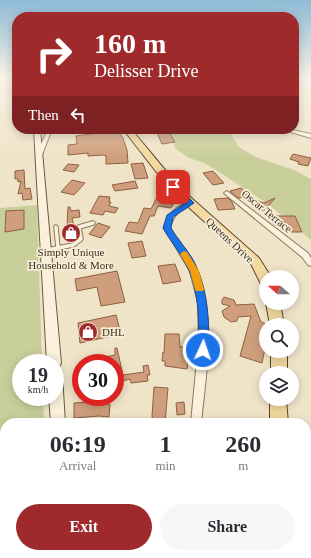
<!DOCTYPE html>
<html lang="en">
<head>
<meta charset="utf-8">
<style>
	body { margin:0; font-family:Georgia,serif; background:#f7f7f7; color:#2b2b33; height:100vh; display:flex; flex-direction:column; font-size:15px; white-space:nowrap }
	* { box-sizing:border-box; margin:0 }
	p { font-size:13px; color:#7c7c81 }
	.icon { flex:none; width:22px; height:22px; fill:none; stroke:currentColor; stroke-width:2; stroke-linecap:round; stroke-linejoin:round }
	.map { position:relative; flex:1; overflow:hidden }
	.details { position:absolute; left:0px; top:418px; width:311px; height:140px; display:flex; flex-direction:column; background:#fff; border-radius:16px 16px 0 0; box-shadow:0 2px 10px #0003 }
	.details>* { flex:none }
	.guide { position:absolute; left:12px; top:12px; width:287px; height:122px; border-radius:16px; box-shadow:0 2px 10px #0003; background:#9e2a2b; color:#fff; overflow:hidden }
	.needle { width:26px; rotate:290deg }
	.buttons { position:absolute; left:259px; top:270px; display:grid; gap:8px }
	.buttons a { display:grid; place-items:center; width:40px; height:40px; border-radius:50%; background:#fff; box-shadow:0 2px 10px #0003; font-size:20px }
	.speed { position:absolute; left:12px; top:354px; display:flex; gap:8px; font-size:20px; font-weight:700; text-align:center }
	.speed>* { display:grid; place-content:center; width:52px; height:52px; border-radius:50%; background:#fff; box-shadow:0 2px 10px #0003; line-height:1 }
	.speed small { font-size:10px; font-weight:400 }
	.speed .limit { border:6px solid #d22; background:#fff; color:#111 }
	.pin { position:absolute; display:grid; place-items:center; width:34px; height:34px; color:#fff; margin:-17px; border-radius:8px; box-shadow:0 2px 6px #0006 }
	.me { position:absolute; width:44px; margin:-22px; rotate:3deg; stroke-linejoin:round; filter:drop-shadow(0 0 3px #0008) }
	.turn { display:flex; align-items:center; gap:14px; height:84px; padding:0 16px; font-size:18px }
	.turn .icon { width:52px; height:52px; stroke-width:2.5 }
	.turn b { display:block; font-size:28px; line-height:34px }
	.then { display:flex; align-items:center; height:38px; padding:0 16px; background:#0003; gap:8px; font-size:15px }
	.eta { display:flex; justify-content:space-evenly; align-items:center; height:68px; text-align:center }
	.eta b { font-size:24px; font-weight:800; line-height:28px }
	.button { display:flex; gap:8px; margin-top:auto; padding:8px 16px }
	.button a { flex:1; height:46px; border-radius:24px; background:#9e2a2b; color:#fff; font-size:16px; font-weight:800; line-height:46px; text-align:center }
	.button a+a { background:#f7f7f7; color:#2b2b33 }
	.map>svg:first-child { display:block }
	.green { fill:#c9cf9b }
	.building { fill:#cf9f7d; stroke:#8d5f41 }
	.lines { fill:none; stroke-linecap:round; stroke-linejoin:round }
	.lane-casing { stroke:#8d765c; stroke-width:5.5 }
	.street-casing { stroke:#8d765c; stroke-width:2 }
	.secondary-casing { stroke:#6f573f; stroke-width:2 }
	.primary-casing { stroke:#5b4430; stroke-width:2 }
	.lane { stroke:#faf1dc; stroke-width:3.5 }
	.street { fill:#faf1dc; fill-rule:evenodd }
	.secondary { fill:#faf1dc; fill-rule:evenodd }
	.primary { fill:#f3d9a0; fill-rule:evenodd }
	.route { fill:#1a73e8; stroke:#114b97 }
	.slow { fill:#f59e0b }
	.labels { text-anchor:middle; stroke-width:3.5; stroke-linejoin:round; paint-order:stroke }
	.street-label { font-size:11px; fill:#3d2e20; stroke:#f7eed8 }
	.poi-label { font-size:11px; fill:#3d2e20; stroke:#f7eed8 }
</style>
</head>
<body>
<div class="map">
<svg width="311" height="558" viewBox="0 0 311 558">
	<rect width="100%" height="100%" fill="#f0e4c8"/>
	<path class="green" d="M 158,129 L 227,129 L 240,148 L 256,157 L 294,170 L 311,179 L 311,240 L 268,204 L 219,172 L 204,163 L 189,158 L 176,149 L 170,136 Z
		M 37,205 L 42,363 L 21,363 L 21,397 L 43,397 L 44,423 L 5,423 L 5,553 L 48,553 L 48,558 L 0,558 L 0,208 Z"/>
	<path class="building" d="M 100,129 L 116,129 L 123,138 L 127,150 L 128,163 L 106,164 L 106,156 L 103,155 L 88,156 L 88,153 L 68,155 L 68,145 L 77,144 L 76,136 L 97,133 L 96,131 L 101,130 Z
		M 169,132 L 175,142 L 162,144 L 157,133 Z
		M 293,154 L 311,158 L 308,166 L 298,164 L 299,162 L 290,159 Z
		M 143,163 L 148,178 L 135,179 L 131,164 Z
		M 68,164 L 79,165 L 74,172 L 63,170 Z
		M 24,170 L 25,189 L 30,188 L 32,199 L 23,200 L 22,193 L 18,194 L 21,181 L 18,182 L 18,179 L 15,179 L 15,171 Z
		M 213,171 L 224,183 L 213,185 L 203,173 Z
		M 72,180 L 85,183 L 74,195 L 61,192 Z
		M 135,181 L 138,188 L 115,191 L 112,185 Z
		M 241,188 L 256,200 L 264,203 L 275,198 L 265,210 L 258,210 L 255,208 L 247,197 L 238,198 L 230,191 Z
		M 160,191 L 171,193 L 176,198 L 171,208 L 158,206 L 154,216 L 150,216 L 142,234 L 125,231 L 129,222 L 138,223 L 144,208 L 151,209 Z
		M 99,196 L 110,197 L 109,202 L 111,202 L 109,206 L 118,208 L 115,213 L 105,211 L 103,215 L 90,213 Z
		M 228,198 L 232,202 L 235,209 L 218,210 L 214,199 Z
		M 68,207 L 70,207 L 71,211 L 79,210 L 80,217 L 72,218 L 77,238 L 67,241 L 64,227 L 67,227 Z
		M 24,210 L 24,229 L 5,232 L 6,211 Z
		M 276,216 L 295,216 L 302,232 L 291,232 L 290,230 L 287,230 L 284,221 L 278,222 Z
		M 98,223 L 110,227 L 101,238 L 89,234 Z
		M 142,241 L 146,256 L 132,258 L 128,243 Z
		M 175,264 L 181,281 L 163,284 L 158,266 Z
		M 117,271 L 125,302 L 101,306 L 97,287 L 77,291 L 75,279 Z
		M 224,297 L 234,300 L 236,305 L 254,304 L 261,322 L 266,324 L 266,344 L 262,363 L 240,356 L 251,316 L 238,317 L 237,321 L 231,322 L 224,317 L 222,311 L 230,306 L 222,304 L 222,300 Z
		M 116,315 L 121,334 L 80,343 L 78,323 Z
		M 165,334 L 179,334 L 180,347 L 190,347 L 187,369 L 165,366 L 165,361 L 162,361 L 163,352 L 164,353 Z
		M 115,348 L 117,348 L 123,375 L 144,372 L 143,366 L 148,365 L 150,375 L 147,375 L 148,381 L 131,383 L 130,379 L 115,383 L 115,363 L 101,363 L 101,358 L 115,355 Z
		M 154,387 L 168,388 L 165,423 L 153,423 L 152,416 Z
		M 98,401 L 96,404 L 110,404 L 109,417 L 99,416 L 74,418 L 74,403 Z
		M 184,402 L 185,414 L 177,415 L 176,403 Z"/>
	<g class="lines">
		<g class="lane-casing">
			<path id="lane" d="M 56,227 L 58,248
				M 47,250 L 73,245 L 81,239 L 79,227 L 93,223"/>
		</g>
		<g class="street-casing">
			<path id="street" d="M 48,129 L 52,129 L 42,155 L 37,156 L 36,155 Z
				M 280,129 L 288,129 L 311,134 L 311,138 Z
				M 227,191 L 308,253 L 311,258 L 311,266 L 308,265 L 302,257 L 225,194 L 224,193 Z
				M 191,201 L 193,202 L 193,204 C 180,211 174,213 170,228 C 178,240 194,260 198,272 C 216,320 206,373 201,423 L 191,423 L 199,339 L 198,303 L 190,271 L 164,228 C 167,213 177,206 191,201 Z
				M 157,553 L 171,553 L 169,558 L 155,558 Z"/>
		</g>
		<g class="secondary-casing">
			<path id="secondary" d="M 34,129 L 40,129 L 61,363 L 59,367 L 55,369 L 55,363 L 47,363 Z
				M 55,369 L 60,371 L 62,375 L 65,423 L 51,423 L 49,397 L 55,397 Z
				M 59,553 L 77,553 L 78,558 L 60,558 Z"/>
		</g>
		<g class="primary-casing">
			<path id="primary" d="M 123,129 L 131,129 L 180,188 L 259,258 L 271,277 L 266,277 L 266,286 L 261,284 L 251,264 L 172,192 Z
				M 266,303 L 280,303 L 284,325 L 270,325 Z
				M 271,351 L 287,351 L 287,373 L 271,373 Z
				M 270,399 L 286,399 L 288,423 L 270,423 Z
				M 273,553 L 295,553 L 296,558 L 274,558 Z"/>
		</g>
		<use href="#lane" class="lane"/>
		<use href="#street" class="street"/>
		<use href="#secondary" class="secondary"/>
		<use href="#primary" class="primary"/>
	</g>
	<linearGradient id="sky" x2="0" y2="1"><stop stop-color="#8fbad6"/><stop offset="0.5" stop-color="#f8f3e6"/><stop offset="1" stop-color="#f8f3e6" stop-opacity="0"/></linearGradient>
	<rect width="311" height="157" fill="url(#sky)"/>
	<path class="route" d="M 171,185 L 176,185 L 194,203 L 173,217 L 171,228 C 177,239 185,247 192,258 C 208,286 209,319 209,350 L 207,354 L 203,355 L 200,354 L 198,350 C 199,320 200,286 183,259 C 177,248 169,239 163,228 L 167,215 L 186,203 L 171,188 Z"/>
	<path class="slow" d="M 184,251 L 187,252 L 199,271 L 204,289 L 203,291 L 196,291 L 195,289 L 190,271 L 180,254 Z"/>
	<defs>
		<g id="shop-disc" transform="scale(1)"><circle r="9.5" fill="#9e2a2b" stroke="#f7eed8"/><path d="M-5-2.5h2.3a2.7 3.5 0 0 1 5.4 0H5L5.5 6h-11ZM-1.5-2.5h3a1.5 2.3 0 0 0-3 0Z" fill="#fff"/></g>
	</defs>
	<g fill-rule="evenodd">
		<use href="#shop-disc" x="71" y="233"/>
		<use href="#shop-disc" x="88" y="332"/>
	</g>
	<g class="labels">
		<g class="street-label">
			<text transform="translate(267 211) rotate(39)" y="4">Oscar Terrace</text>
			<text transform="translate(230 240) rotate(43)" y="4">Queens Drive</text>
		</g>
		<g class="poi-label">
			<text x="71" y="256">Simply Unique<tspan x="71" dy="13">Household &amp; More</tspan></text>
			<text x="102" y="336" text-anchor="start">DHL</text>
		</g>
	</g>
</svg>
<div class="buttons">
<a><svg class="needle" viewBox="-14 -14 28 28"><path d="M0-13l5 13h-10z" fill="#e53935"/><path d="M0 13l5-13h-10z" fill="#7c7c81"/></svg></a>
<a><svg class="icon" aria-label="search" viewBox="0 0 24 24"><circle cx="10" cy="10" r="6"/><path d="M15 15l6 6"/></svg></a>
<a><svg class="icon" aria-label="layers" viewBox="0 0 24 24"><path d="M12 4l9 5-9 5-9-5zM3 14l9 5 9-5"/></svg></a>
</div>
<div class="speed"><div>19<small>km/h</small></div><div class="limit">30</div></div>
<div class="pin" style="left:173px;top:187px;background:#d93025"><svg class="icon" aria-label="arrive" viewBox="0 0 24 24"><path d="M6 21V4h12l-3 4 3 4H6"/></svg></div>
<svg class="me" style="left:203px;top:350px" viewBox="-20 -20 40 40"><circle r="17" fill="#1a73e8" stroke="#fff" stroke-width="3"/><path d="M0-11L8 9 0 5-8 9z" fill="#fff"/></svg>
<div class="guide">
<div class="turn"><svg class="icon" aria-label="right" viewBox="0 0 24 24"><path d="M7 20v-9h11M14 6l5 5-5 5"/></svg><div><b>160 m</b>Delisser Drive</div></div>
<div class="then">Then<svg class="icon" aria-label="left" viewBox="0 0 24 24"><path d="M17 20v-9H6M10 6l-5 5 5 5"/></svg></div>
</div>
<section class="details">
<div class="eta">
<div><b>06:19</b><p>Arrival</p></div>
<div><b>1</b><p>min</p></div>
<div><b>260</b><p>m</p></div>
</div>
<div class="button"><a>Exit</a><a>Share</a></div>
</section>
</div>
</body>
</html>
